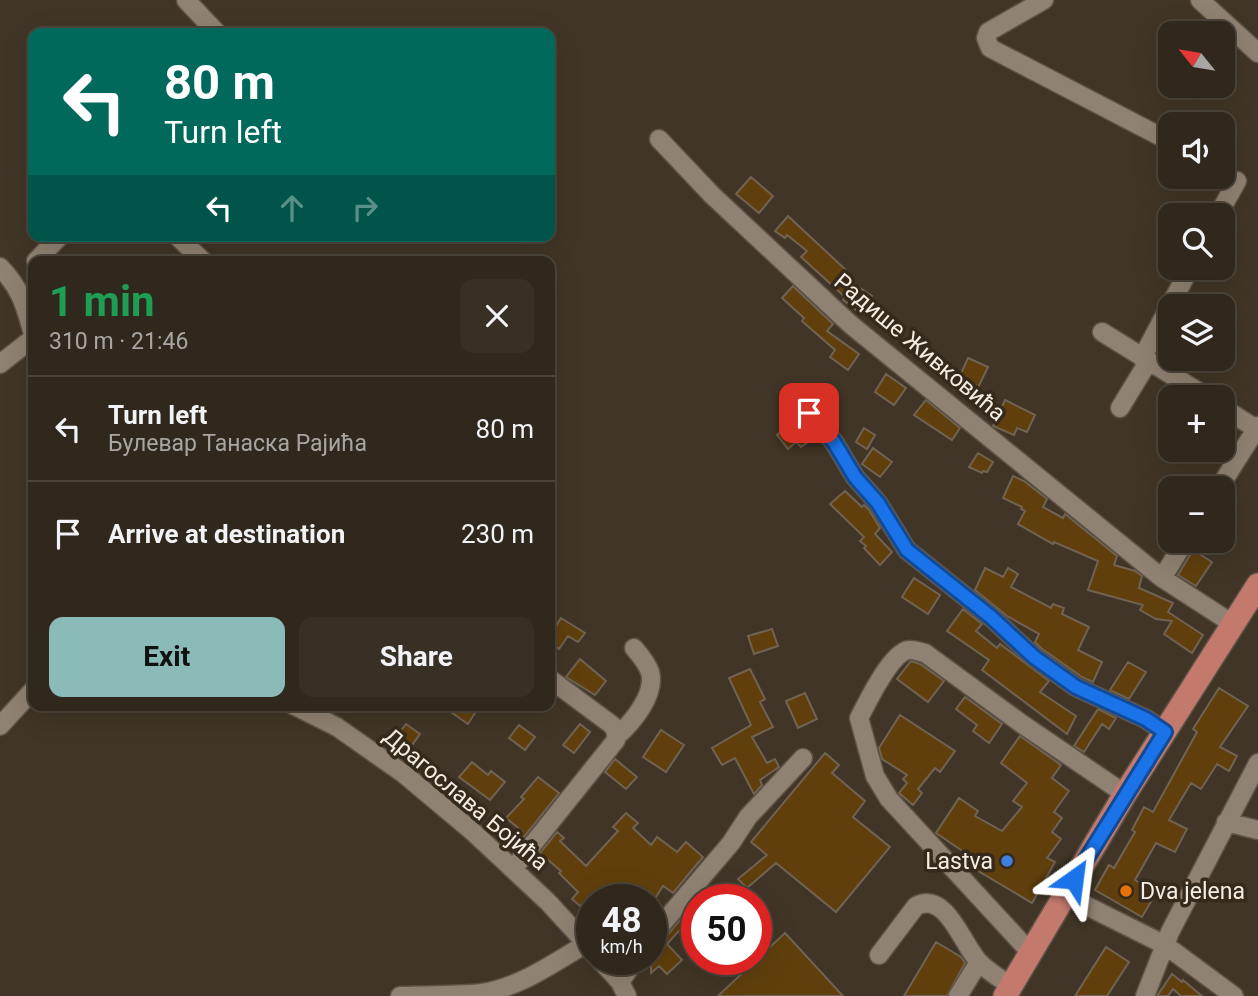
<!DOCTYPE html>
<html lang="en">
<head>
<meta charset="utf-8">
<style>
	body { margin:0; font-family:Roboto,sans-serif; background:#383025; color:#f1f3f6; height:100vh; display:flex; flex-direction:column; font-size:26px; white-space:nowrap }
	* { box-sizing:border-box; margin:0 }
	p { font-size:23px; color:#a8a6a3 }
	.icon { flex:none; width:38px; height:38px; fill:none; stroke:currentColor; stroke-width:2; stroke-linecap:round; stroke-linejoin:round }
	.map { position:relative; flex:1; overflow:hidden }
	.sheet { position:absolute; left:28px; top:256px; width:527px; height:455px; display:flex; flex-direction:column; background:#30281c; border-radius:14px; box-shadow:0 7px 28px #0002,0 0 0 2px #4b443b }
	.sheet>* { flex:none }
	.guide { position:absolute; left:28px; top:28px; width:527px; height:214px; border-radius:14px; box-shadow:0 7px 28px #0002,0 0 0 2px #4b443b; background:#00695c; color:#fff; overflow:hidden }
	.needle { width:46px; rotate:300deg }
	.controls { position:absolute; left:1158px; top:21px; display:grid; gap:14px }
	.controls a { display:grid; place-items:center; width:77px; height:77px; border-radius:14px; background:#30281c; box-shadow:0 7px 28px #0002,0 0 0 2px #4b443b; font-size:35px }
	.speed { position:absolute; left:576px; top:884px; display:flex; gap:14px; font-size:35px; font-weight:700; text-align:center }
	.speed>* { display:grid; place-content:center; width:91px; height:91px; border-radius:50%; background:#30281c; box-shadow:0 7px 28px #0002,0 0 0 2px #4b443b; line-height:1 }
	.speed small { font-size:18px; font-weight:400 }
	.speed .limit { border:10px solid #d22; background:#fff; color:#111 }
	.pin { position:absolute; display:grid; place-items:center; width:60px; height:60px; color:#fff; margin:-30px; border-radius:14px; box-shadow:0 4px 10px #0006 }
	.me { position:absolute; width:77px; margin:-38px; rotate:31deg; stroke-linejoin:round; filter:drop-shadow(0 0 5px #0008) }
	.turn { display:flex; align-items:center; gap:24px; height:147px; padding:0 21px; font-size:32px }
	.turn .icon { width:91px; height:91px; stroke-width:2.5 }
	.turn b { display:block; font-size:49px; line-height:60px }
	.lanes { display:flex; align-items:center; height:66px; padding:0 21px; background:#0003; justify-content:center; gap:35px; direction:ltr }
	.lanes .off { opacity:.35 }
	.round { display:grid; place-items:center; flex:none; width:74px; height:74px; border-radius:14px; background:#383025 }
	.summary { display:flex; align-items:center; justify-content:space-between; height:119px; padding:0 21px }
	h1 { font-size:42px; font-weight:700; line-height:52px; color:#1e9e55 }
	.action { display:flex; gap:14px; margin-top:auto; padding:14px 21px }
	.action a { flex:1; height:80px; border-radius:14px; background:#8bbbb9; color:#111; font-size:28px; font-weight:700; line-height:80px; text-align:center }
	.action a+a { background:#383025; color:#f1f3f6 }
	ul { padding:0; list-style:none }
	li { display:flex; align-items:center; gap:21px; height:105px; padding:0 21px; border-top:2px solid #4b443b }
	li div { flex:1 }
	li b { display:block; font-size:26px }
	li em { font-style:normal }
	.map>svg:first-child { display:block }
	.building { fill:#603f0c; stroke:#706353; stroke-width:2 }
	.lines { fill:none; stroke-linecap:round; stroke-linejoin:round }
	.minor-casing { stroke:#5d5346; stroke-width:21 }
	.major-casing { stroke:#5d5346; stroke-width:26 }
	.minor { stroke:#908272; stroke-width:18 }
	.major { stroke:#c37a6d; stroke-width:23 }
	.route-casing { stroke:#114b97; stroke-width:18 }
	.route { stroke:#1a73e8; stroke-width:12 }
	.shop-dot { fill:#3f7fe0; stroke:#362a1c; stroke-width:2.5 }
	.food-dot { fill:#e8710a; stroke:#362a1c; stroke-width:2.5 }
	.labels { text-anchor:middle; stroke-width:7; stroke-linejoin:round; paint-order:stroke }
	.street-label { font-size:23px; fill:#f5eee4; stroke:#362a1c }
	.poi-label { font-size:23px; fill:#f5eee4; stroke:#362a1c; text-anchor:end }
</style>
</head>
<body>
<div class="map">
<svg width="1258" height="996" viewBox="0 0 1258 996">
	<rect width="100%" height="100%" fill="#403526"/>
	<path class="building" d="M 751,177 L 773,196 L 759,213 L 736,194 Z
		M 788,216 L 846,270 L 841,275 L 872,296 L 860,313 L 843,300 L 845,297 L 801,257 L 807,251 L 787,235 L 785,238 L 775,231 Z
		M 793,286 L 833,324 L 827,331 L 859,354 L 848,370 L 830,357 L 835,350 L 802,321 L 804,318 L 782,298 Z
		M 968,358 L 988,367 L 973,398 L 954,389 Z
		M 886,374 L 906,388 L 894,405 L 875,392 Z
		M 926,400 L 960,428 L 952,440 L 914,415 Z
		M 1005,400 L 1035,415 L 1027,432 L 1017,428 L 1014,435 L 993,426 Z
		M 796,419 L 812,439 L 801,447 L 796,442 L 788,449 L 777,435 Z
		M 864,428 L 875,435 L 867,449 L 856,442 Z
		M 873,448 L 892,462 L 880,477 L 862,464 Z
		M 978,453 L 993,462 L 987,472 L 983,471 L 982,473 L 969,467 Z
		M 1013,476 L 1024,481 L 1047,499 L 1043,507 L 1063,518 L 1065,514 L 1117,556 L 1114,565 L 1135,571 L 1142,576 L 1139,588 L 1173,603 L 1168,612 L 1203,635 L 1192,653 L 1164,634 L 1172,621 L 1156,619 L 1140,610 L 1143,605 L 1088,590 L 1098,561 L 1054,542 L 1053,544 L 1018,524 L 1025,511 L 1021,509 L 1022,507 L 1003,498 Z
		M 845,491 L 862,507 L 864,505 L 869,510 L 880,528 L 875,534 L 892,552 L 880,565 L 864,548 L 866,546 L 860,541 L 864,537 L 830,504 Z
		M 1193,550 L 1212,562 L 1196,586 L 1178,575 Z
		M 985,568 L 1003,577 L 1008,568 L 1018,574 L 1011,587 L 1051,608 L 1053,604 L 1064,608 L 1062,614 L 1089,627 L 1078,650 L 1102,662 L 1093,682 L 1082,677 L 1041,648 L 1035,642 L 1039,634 L 1007,616 L 975,590 Z
		M 914,578 L 940,595 L 928,614 L 902,597 Z
		M 963,609 L 982,624 L 976,631 L 997,648 L 1000,644 L 1049,681 L 1040,692 L 1076,716 L 1067,734 L 982,670 L 989,660 L 947,631 Z
		M 561,618 L 585,633 L 578,642 L 568,636 L 559,649 L 550,642 L 550,636 Z
		M 772,629 L 778,646 L 754,654 L 748,636 Z
		M 580,659 L 606,681 L 595,695 L 566,677 Z
		M 911,661 L 920,664 L 944,681 L 928,702 L 897,679 Z
		M 1128,662 L 1146,672 L 1129,699 L 1110,690 Z
		M 750,669 L 765,699 L 760,702 L 773,727 L 752,737 L 767,763 L 775,759 L 779,767 L 760,780 L 762,785 L 754,794 L 735,758 L 722,765 L 712,748 L 751,725 L 729,678 Z
		M 1219,688 L 1248,706 L 1220,747 L 1237,756 L 1229,771 L 1217,764 L 1201,789 L 1191,783 L 1169,820 L 1187,829 L 1175,852 L 1156,843 L 1135,880 L 1156,893 L 1142,917 L 1095,890 L 1109,865 L 1114,868 L 1135,832 L 1132,830 L 1144,807 L 1153,812 L 1197,732 L 1193,729 Z
		M 805,693 L 817,719 L 798,728 L 786,701 Z
		M 965,697 L 1002,724 L 989,743 L 973,731 L 977,725 L 956,709 Z
		M 441,705 L 480,705 L 468,724 Z
		M 1098,709 L 1116,718 L 1109,729 L 1102,724 L 1084,752 L 1074,746 Z
		M 900,715 L 955,751 L 940,772 L 935,768 L 918,789 L 922,793 L 913,805 L 899,793 L 907,783 L 903,779 L 907,775 L 882,759 L 879,748 Z
		M 406,724 L 420,734 L 405,755 L 390,744 Z
		M 580,724 L 590,732 L 574,753 L 563,745 Z
		M 519,725 L 535,737 L 525,750 L 509,738 Z
		M 661,730 L 684,745 L 666,772 L 643,757 Z
		M 1020,736 L 1061,765 L 1052,778 L 1069,791 L 1054,812 L 1062,818 L 1052,832 L 1061,839 L 1047,858 L 1055,862 L 1032,903 L 963,862 L 960,859 L 964,852 L 936,833 L 959,798 L 978,811 L 975,816 L 1002,831 L 1022,807 L 1013,801 L 1027,783 L 1001,763 Z
		M 825,753 L 839,765 L 832,773 L 865,801 L 853,817 L 890,847 L 836,912 L 776,863 L 747,888 L 738,879 L 767,855 L 751,842 Z
		M 615,759 L 637,777 L 626,789 L 605,772 Z
		M 472,762 L 488,775 L 491,771 L 505,782 L 490,800 L 459,777 Z
		M 538,777 L 559,793 L 523,838 L 518,835 L 522,831 L 506,818 L 524,799 L 521,797 Z
		M 626,813 L 638,823 L 633,828 L 651,845 L 657,837 L 677,852 L 686,842 L 703,857 L 673,893 L 663,886 L 654,900 L 587,900 L 580,906 L 572,899 L 578,892 L 559,873 L 561,871 L 540,853 L 557,832 L 564,838 L 560,841 L 586,866 L 618,831 L 613,827 Z
		M 712,886 L 723,900 L 698,900 L 700,897 Z
		M 696,901 L 696,912 L 667,944 L 682,960 L 667,974 L 659,966 L 651,973 L 651,948 L 660,944 Z
		M 785,933 L 843,996 L 718,996 Z
		M 936,942 L 961,957 L 965,963 L 947,996 L 904,996 Z
		M 1106,947 L 1129,962 L 1107,996 L 1075,996 Z
		M 1172,974 L 1182,982 L 1183,980 L 1202,996 L 1181,996 L 1173,989 L 1168,996 L 1157,996 Z"/>
	<g class="lines">
		<g class="minor-casing">
			<path id="minor" d="M 186,0 L 217,33
				M 1044,0 L 988,32 L 986,38 L 990,48 L 1171,142
				M 1200,0 L 1258,53
				M 659,139 L 712,195 L 850,324 L 1162,578 L 1233,624
				M 1218,215 L 1237,181
				M 177,236 L 203,261
				M 36,261 L 60,236
				M 0,267 C 21,289 25,305 33,334
				M 1102,332 L 1207,397
				M 1142,358 L 1190,268
				M 0,364 L 33,338
				M 1120,408 L 1148,362
				M 1223,408 L 1258,430
				M 809,413 L 834,442 L 855,477 L 878,503 L 907,550 L 991,617 L 1034,657 L 1076,687 L 1146,719 L 1165,732
				M 1219,488 L 1258,426
				M 1162,578 L 1185,541
				M 293,705 L 337,727 L 404,774 L 472,831 L 548,902 L 592,950
				M 0,726 L 33,690
				M 617,736 C 633,722 656,694 650,672 C 647,663 640,655 634,648
				M 1226,822 L 1258,830
				M 513,869 L 616,740 L 616,732 L 612,725 L 550,679
				M 1065,895 L 1165,945 L 1234,996
				M 651,937 L 731,843 L 748,817 L 803,758
				M 1030,952 L 889,799 L 875,776 L 859,718 C 867,703 890,654 908,650 C 913,649 920,652 925,653 L 1022,724 L 1125,794
				M 879,955 L 916,906 C 947,890 963,947 980,963 C 989,972 1001,979 1011,986
				M 599,959 L 620,982 L 627,996
				M 620,982 L 636,959
				M 400,996 C 427,995 455,996 482,993 C 521,987 553,963 586,944
				M 958,996 L 979,962
				M 1145,996 L 1170,932 L 1258,763"/>
		</g>
		<g class="major-casing">
			<path id="major" d="M 1005,996 L 1125,794 L 1258,585"/>
		</g>
		<use href="#minor" class="minor"/>
		<use href="#major" class="major"/>
	</g>
	<g class="lines">
		<g class="route-casing">
			<path id="route" d="M 809,413 L 834,442 L 855,477 L 878,503 L 907,550 L 991,617 L 1034,657 L 1076,687 L 1146,719 L 1165,732 L 1074,879"/>
		</g>
		<use href="#route" class="route"/>
	</g>
	<circle class="shop-dot" cx="1007" cy="861" r="7"/>
	<circle class="food-dot" cx="1126" cy="891" r="7"/>
	<g class="labels">
		<g class="street-label">
			<text transform="translate(920 347) rotate(40)" y="8">Радише Живковића</text>
			<text transform="translate(466 799) rotate(40)" y="8">Драгослава Бојића</text>
		</g>
		<g class="poi-label">
			<text x="993" y="869">Lastva</text>
			<text x="1140" y="899" text-anchor="start">Dva jelena</text>
		</g>
	</g>
</svg>
<div class="controls">
<a><svg class="needle" viewBox="-14 -14 28 28"><path d="M0-13l5 13h-10z" fill="#e53935"/><path d="M0 13l5-13h-10z" fill="#a8a6a3"/></svg></a>
<a><svg class="icon" aria-label="sound" viewBox="0 0 24 24"><path d="M4 9h4l5-4v14l-5-4H4zM17 9q2 3 0 6"/></svg></a>
<a><svg class="icon" aria-label="search" viewBox="0 0 24 24"><circle cx="10" cy="10" r="6"/><path d="M15 15l6 6"/></svg></a>
<a><svg class="icon" aria-label="layers" viewBox="0 0 24 24"><path d="M12 4l9 5-9 5-9-5zM3 14l9 5 9-5"/></svg></a>
<a>+</a>
<a>−</a>
</div>
<div class="speed"><div>48<small>km/h</small></div><div class="limit">50</div></div>
<div class="pin" style="left:809px;top:413px;background:#d93025"><svg class="icon" aria-label="arrive" viewBox="0 0 24 24"><path d="M6 21V4h12l-3 4 3 4H6"/></svg></div>
<svg class="me" style="left:1074px;top:879px" viewBox="-20 -20 40 40"><path d="M0-17L14 15 0 8-14 15z" fill="#1a73e8" stroke="#fff" stroke-width="4"/></svg>
<div class="guide">
<div class="turn"><svg class="icon" aria-label="left" viewBox="0 0 24 24"><path d="M17 20v-9H6M10 6l-5 5 5 5"/></svg><div><b>80 m</b>Turn left</div></div>
<div class="lanes"><svg class="icon" aria-label="left" viewBox="0 0 24 24"><path d="M17 20v-9H6M10 6l-5 5 5 5"/></svg><svg class="icon off" aria-label="ahead" viewBox="0 0 24 24"><path d="M12 20V5M6 11l6-6 6 6"/></svg><svg class="icon off" aria-label="right" viewBox="0 0 24 24"><path d="M7 20v-9h11M14 6l5 5-5 5"/></svg></div>
</div>
<section class="sheet">
<div class="summary"><div><h1>1 min</h1><p>310 m · 21:46</p></div><a class="round"><svg class="icon" aria-label="close" viewBox="0 0 24 24"><path d="M6 6l12 12M18 6L6 18"/></svg></a></div>
<ul>
<li><svg class="icon" aria-label="left" viewBox="0 0 24 24"><path d="M17 20v-9H6M10 6l-5 5 5 5"/></svg><div><b>Turn left</b><p>Булевар Танаска Рајића</p></div><em>80 m</em></li>
<li><svg class="icon" aria-label="arrive" viewBox="0 0 24 24"><path d="M6 21V4h12l-3 4 3 4H6"/></svg><div><b>Arrive at destination</b></div><em>230 m</em></li>
</ul>
<div class="action"><a>Exit</a><a>Share</a></div>
</section>
</div>
</body>
</html>
